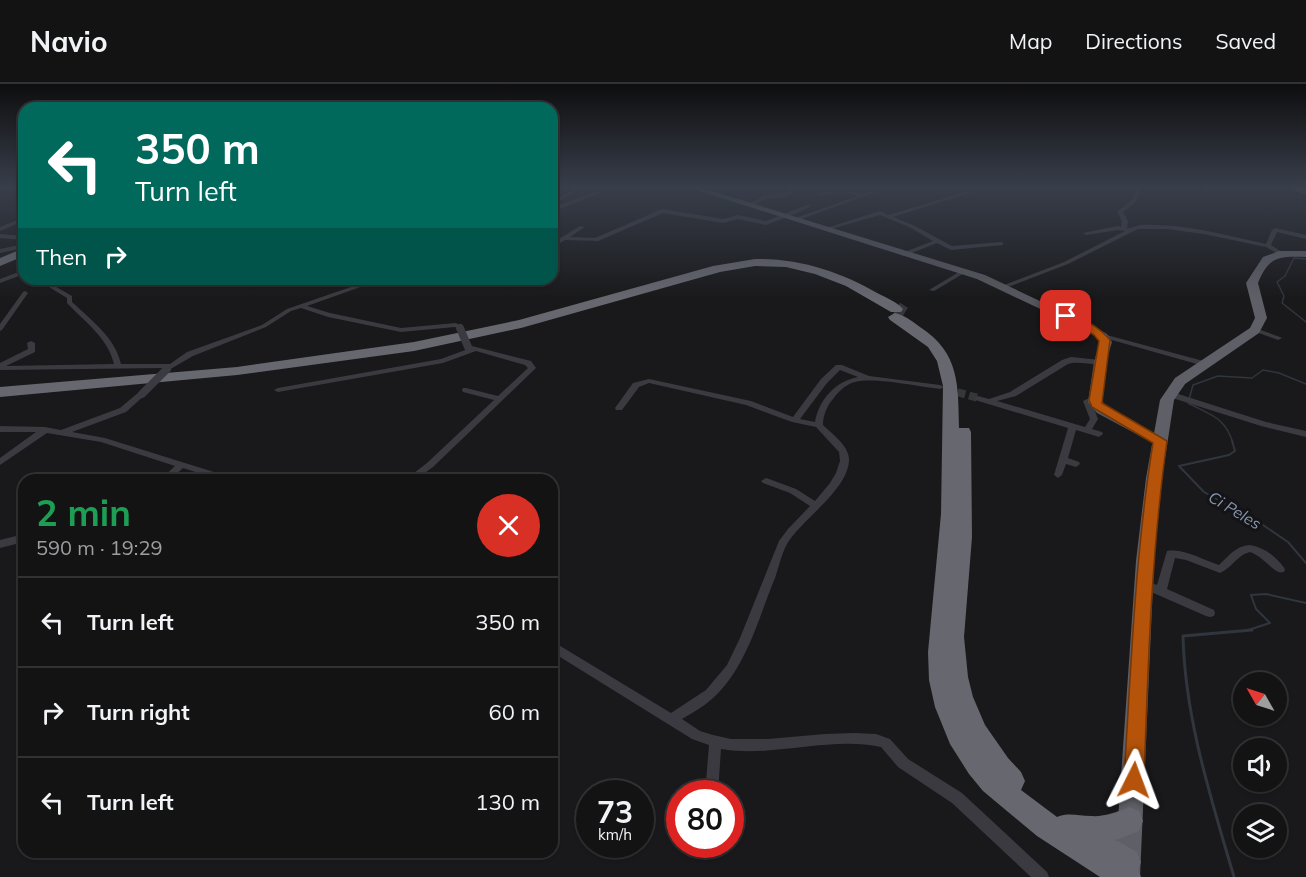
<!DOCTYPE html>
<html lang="en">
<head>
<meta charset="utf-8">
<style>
	body { margin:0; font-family:Mulish,sans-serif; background:#202022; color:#f1f3f6; height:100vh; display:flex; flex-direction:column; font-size:22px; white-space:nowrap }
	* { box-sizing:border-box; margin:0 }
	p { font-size:20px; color:#9d9ea0 }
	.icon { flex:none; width:33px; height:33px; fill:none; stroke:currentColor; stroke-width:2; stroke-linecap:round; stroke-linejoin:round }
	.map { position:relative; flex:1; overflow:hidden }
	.side { position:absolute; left:18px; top:390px; width:540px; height:384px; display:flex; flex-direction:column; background:#131314; border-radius:18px; box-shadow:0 2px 4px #0004,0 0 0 2px #323234 }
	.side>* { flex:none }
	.banner { position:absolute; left:18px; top:18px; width:540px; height:183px; border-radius:18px; box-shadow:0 2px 4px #0004,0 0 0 2px #323234; background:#00695c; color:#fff; overflow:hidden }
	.needle { width:39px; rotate:309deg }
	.controls { position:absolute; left:1233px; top:588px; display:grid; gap:12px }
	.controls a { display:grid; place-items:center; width:54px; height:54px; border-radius:50%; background:#131314; box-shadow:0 2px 4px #0004,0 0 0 2px #323234; font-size:30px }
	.speed { position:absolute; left:576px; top:696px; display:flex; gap:12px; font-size:30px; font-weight:700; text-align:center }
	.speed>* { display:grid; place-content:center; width:78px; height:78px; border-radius:50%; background:#131314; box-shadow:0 2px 4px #0004,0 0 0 2px #323234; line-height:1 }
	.speed small { font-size:15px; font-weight:400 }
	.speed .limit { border:9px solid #d22; background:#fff; color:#111 }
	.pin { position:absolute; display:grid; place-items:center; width:51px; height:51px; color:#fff; margin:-26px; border-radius:12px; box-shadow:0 3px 9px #0006 }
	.me { position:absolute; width:66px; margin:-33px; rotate:3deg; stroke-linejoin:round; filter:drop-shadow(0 0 4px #0008) }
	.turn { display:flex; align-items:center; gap:21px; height:126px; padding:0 18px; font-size:27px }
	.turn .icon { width:78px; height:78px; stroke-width:2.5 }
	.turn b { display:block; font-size:42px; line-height:51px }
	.then { display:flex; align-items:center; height:57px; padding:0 18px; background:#0003; gap:12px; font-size:22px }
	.round { display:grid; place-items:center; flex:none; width:63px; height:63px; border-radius:32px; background:#202022 }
	.head { display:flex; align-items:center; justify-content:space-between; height:102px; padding:0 18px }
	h1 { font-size:36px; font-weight:700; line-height:45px; color:#1e9e55 }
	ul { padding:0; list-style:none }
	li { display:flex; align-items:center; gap:18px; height:90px; padding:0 18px; border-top:2px solid #323234 }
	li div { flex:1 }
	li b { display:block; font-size:22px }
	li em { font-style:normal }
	header { display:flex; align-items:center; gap:36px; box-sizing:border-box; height:84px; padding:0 30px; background:#131314; border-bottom:2px solid #323234 }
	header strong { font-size:28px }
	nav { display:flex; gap:33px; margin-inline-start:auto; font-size:21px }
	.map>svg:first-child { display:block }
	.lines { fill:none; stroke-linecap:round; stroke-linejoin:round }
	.stream-far2 { stroke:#30353e; stroke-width:1.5 }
	.stream-far1 { stroke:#30353e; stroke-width:2 }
	.stream { stroke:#30353e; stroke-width:3 }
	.minor-tunnel { stroke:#36373b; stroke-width:8; stroke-dasharray:8 4; stroke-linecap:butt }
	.motorway-tunnel { stroke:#36373b; stroke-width:15; stroke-dasharray:15 8; stroke-linecap:butt }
	.minor { fill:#3a3a40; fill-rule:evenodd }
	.primary { fill:#56575e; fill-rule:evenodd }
	.trunk { fill:#5e5f67; fill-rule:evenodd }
	.motorway { fill:#676770; fill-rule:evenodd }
	.minor-bridge { stroke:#3a3a40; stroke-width:8 }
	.route { fill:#b45309; stroke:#753606; stroke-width:1.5 }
	.labels { text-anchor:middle; stroke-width:6; stroke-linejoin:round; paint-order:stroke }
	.water-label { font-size:16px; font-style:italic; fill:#8795b1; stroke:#141416 }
</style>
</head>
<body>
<header>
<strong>Navio</strong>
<nav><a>Map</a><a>Directions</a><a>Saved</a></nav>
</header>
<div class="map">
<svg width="1306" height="793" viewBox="0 0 1306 793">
	<rect width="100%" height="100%" fill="#19191b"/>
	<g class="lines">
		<path class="stream-far2" d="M 1306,175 L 1294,174 L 1285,192 L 1277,198 L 1284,212 L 1282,219 L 1306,238
			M 1233,359 C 1225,333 1211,331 1188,319 L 1193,301 L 1218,292 L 1252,294 L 1263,286 L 1279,289 L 1306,300"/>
		<path class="stream-far1" d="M 1232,357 L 1235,367 L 1229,371 L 1179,382 L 1204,408 L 1263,441 L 1288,458 L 1306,479
			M 1245,547 L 1270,539 L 1256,525 L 1251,511 L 1266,510 L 1306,519"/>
		<path class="stream" d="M 1234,793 C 1211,714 1185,635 1183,552 L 1252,546"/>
		<path class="minor-tunnel" d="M 946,305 L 978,314"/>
		<path class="motorway-tunnel" d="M 896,225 L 904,230"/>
		<path class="minor" d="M 577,104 L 583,104 L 552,121 L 552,117 Z
			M 606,104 L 612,104 L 552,128 L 552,124 Z
			M 792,104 L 797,104 L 785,113 L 768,114 L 754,121 L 749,120 L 765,111 L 782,110 Z
			M 839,104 L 862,110 L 881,104 L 887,104 L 799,136 L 795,136 L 795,134 L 858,112 L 840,107 L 820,112 L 817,110 Z
			M 1135,104 L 1139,104 C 1142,115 1131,122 1123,128 L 1128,137 L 1127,144 C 1131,144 1135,142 1140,141 C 1183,139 1225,151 1266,160 L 1272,146 L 1275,144 L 1306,151 L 1306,155 L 1277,148 L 1271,161 L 1282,168 L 1282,170 L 1280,171 L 1266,163 L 1204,150 L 1167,145 L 1138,145 L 1068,180 L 1008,203 L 1004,203 L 1004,201 L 1064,178 L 1125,147 L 1118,146 L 1086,151 L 1083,149 L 1118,142 L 1121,143 L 1122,137 L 1117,128 C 1125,121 1137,116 1135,104 Z
			M 1202,104 L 1207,104 L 1210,107 L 1206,108 Z
			M 1263,104 L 1298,104 L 1296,105 L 1265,105 Z
			M 975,105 L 979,106 L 893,133 L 913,141 L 952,162 L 1001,158 L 1003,159 L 1003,161 L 951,166 L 937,159 L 904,172 L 902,171 L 902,169 L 933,157 L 909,143 L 880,131 L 828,146 L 823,145 L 880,127 L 888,131 Z
			M 807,121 L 812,122 L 790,132 L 766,141 L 738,135 L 723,139 L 663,129 L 598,157 L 565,156 L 552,164 L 552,159 L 580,142 L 585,143 L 570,153 L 595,154 L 662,125 L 723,135 L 738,131 L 766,137 Z
			M 20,135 L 24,135 L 24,137 L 0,147 L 0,143 Z
			M 0,150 L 24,152 L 24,156 L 0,154 Z
			M 24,160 L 24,164 L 0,169 L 0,165 Z
			M 964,185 L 967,187 L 966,188 L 934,207 L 929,206 Z
			M 24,186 L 24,190 L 0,199 L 0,195 Z
			M 374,195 L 383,195 L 307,222 L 330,229 L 401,244 L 456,239 L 463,244 L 460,246 L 455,243 L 401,248 L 328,233 L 301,224 L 291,227 L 266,243 L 193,272 L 167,287 L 164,287 L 164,284 L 0,286 L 0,279 L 28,265 L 27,259 L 31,257 L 35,259 L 35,268 L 6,282 L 114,280 C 108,254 85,238 67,219 L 67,214 L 49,203 L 49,201 L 51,200 L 72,212 L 72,218 C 91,236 115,253 121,280 L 170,280 L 187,268 L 262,241 L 287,225 Z
			M 25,207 L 28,209 L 2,246 L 0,247 L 0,240 L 23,208 Z
			M 1255,244 L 1280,253 L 1282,254 L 1278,256 L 1253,247 L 1252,246 Z
			M 1103,250 L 1207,278 L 1208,280 L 1204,282 L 1101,253 L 1101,251 Z
			M 465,261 L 468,261 L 531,277 L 536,284 L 433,383 L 415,396 L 405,396 L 427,379 L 494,316 L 463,308 L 462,306 L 463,304 L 466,304 L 498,312 L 528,284 L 525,281 L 476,267 L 443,279 L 278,308 L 274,306 L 278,304 L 441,275 L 468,265 L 465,265 Z
			M 1071,273 L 1100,276 L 1104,278 C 1093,283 1079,276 1068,280 L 1016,312 L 997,317 L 1085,343 L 1090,335 L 1083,317 L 1087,315 L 1098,314 L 1099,316 L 1098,318 L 1092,319 L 1098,335 L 1092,345 L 1102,348 L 1103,350 L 1099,353 L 1076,346 L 1068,374 L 1079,378 L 1080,380 L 1076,383 L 1066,380 L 1062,391 L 1058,394 L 1054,391 L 1068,344 L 975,316 L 974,314 L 978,312 L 989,315 L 1010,308 L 1062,276 Z
			M 836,281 L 842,281 L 869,292 L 940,301 L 944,303 L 940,305 C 919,303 875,293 855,298 C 846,300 839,307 833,315 C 827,322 823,331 823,341 C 832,350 850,362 849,377 C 847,407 801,436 787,460 C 781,471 779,483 775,494 C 758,535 746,585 712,615 C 703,623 692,629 682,635 L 700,647 L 713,651 L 731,655 L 768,655 L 825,650 L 854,649 L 876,650 L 890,655 L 908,675 L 962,709 L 1047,788 L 1049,793 L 1031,793 L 952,719 L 898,683 L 881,663 C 829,652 774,674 721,665 L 718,709 L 705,710 L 709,661 L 692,655 L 552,568 L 552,557 L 671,629 L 706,606 L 727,581 L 740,554 L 779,457 L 788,445 L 810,422 L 790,409 L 763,399 L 761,397 L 766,394 L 769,395 L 796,405 L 815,417 L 830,399 L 836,389 L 840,377 L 839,368 L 816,343 L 792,338 L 746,321 L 649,299 L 639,303 L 622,326 L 616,326 L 615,324 L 633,299 L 649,295 L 751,317 L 793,333 L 821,295 ZM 840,286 L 858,293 C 836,297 819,315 815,338 L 800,335 L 827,299 Z
			M 139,308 L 145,308 L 146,310 L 126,328 L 72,348 L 105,354 L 233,394 L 234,396 L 220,396 L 183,384 L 170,396 L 160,396 L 175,382 L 101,358 L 47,349 L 0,381 L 0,374 L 36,348 L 0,348 L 0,342 L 45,343 L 61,346 L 120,324 Z
			M 1166,308 L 1172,308 L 1266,338 L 1306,347 L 1306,353 L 1261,342 L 1166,312 L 1165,310 Z
			M 24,450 L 24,458 L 0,464 L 0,456 Z
			M 1250,461 C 1265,464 1276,472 1285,485 L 1284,488 C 1282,488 1280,489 1279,488 C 1273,487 1262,472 1250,468 C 1237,471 1232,484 1220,489 L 1186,476 L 1175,474 L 1167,505 L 1214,526 L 1215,529 L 1214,532 L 1210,533 L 1206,532 L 1142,504 L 1141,501 L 1142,498 L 1146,497 L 1157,501 L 1167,467 C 1185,464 1202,476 1219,481 C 1229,472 1235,462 1250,461 Z"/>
		<path class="primary" d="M 690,104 L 702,104 L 985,191 L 1095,243 L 1107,250 L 1112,258 L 1106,278 L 1102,317 L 1107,323 L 1167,357 L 1165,360 L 1155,360 L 1097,329 L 1088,318 L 1094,278 L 1100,258 L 1098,254 L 1087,247 L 977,195 Z"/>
		<path class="trunk" d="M 1290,104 L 1306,104 L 1306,110 L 1292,106 Z
			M 1279,167 L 1306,167 L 1306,173 C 1279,172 1269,172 1258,199 L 1267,234 L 1259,249 L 1185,300 L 1174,316 L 1162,394 L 1154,477 L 1140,793 L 1114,793 L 1136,477 L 1146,394 L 1160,316 L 1175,294 L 1250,244 L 1255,234 L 1246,199 L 1263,173 Z"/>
		<path class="motorway" d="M 24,164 L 24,172 L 0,182 L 0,174 Z
			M 755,175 C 800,174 841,188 879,210 C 887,214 897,218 903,225 L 901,228 L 891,228 L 846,202 L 815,190 L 786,183 L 755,182 L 720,188 L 521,244 L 414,267 L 237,291 L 0,313 L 0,303 L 237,283 L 414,258 L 519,236 L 713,182 Z
			M 895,229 C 904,231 912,237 920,243 C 960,269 958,301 959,344 L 969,344 L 971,348 L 972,453 L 964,553 L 968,593 L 973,613 L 985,641 L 1008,674 L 1021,688 L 1025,697 L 1021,706 L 1057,733 C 1069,728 1078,732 1091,732 C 1104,733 1117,728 1129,723 L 1139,727 L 1143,737 L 1139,747 L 1116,756 L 1137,768 L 1141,778 L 1138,785 L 1141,793 L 1100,793 L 1037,752 L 983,707 L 969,690 L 950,660 L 935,623 L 929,596 L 928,568 L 941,430 L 943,302 L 937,277 L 928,263 L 890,236 L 888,233 Z"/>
		<path class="minor-bridge" d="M 460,244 L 468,263
			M 142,310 L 167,285"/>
	</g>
	<linearGradient id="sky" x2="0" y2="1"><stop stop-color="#0e0e0f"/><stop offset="0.48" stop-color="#383e4a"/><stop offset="1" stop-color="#383e4a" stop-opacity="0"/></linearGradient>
	<rect width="1306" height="215" fill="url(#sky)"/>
	<path class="route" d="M 1063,230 C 1077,228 1101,245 1110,256 L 1102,319 L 1167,357 C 1151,470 1148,583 1144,696 L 1141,703 L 1134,706 L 1127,703 L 1124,696 C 1131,583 1135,471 1153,359 L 1092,323 L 1089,316 L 1099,257 L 1094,251 L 1063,234 Z"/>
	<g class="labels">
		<g class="water-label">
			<text transform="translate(1235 426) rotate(31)" y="6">Ci Peles</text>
		</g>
	</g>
</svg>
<div class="controls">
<a><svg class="needle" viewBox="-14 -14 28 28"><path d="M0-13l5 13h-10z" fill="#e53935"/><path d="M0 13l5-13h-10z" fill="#9d9ea0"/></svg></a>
<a><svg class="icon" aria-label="sound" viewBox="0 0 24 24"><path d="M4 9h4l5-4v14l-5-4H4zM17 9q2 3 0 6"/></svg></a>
<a><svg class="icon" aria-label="layers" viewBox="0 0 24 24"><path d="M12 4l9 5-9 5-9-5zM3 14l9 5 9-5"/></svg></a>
</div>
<div class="speed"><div>73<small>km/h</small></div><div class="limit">80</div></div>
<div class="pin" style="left:1066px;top:232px;background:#d93025"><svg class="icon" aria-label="arrive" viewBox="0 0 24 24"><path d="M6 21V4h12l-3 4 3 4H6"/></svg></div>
<svg class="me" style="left:1134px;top:696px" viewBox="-20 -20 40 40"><path d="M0-17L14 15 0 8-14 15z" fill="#b45309" stroke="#fff" stroke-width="4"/></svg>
<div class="banner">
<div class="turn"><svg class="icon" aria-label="left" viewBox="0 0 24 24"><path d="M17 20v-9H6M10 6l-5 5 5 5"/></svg><div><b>350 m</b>Turn left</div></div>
<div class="then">Then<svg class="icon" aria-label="right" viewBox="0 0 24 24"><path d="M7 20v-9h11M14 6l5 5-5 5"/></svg></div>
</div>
<section class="side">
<div class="head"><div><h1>2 min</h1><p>590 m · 19:29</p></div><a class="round" style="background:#d93025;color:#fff"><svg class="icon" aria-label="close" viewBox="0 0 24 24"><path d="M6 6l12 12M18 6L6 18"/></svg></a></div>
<ul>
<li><svg class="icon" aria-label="left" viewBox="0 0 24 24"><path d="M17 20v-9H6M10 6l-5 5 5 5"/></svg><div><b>Turn left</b></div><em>350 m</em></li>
<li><svg class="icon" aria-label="right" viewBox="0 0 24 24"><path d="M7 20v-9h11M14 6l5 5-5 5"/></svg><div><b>Turn right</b></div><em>60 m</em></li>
<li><svg class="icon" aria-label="left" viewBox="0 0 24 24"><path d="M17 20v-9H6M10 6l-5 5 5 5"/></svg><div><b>Turn left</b></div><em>130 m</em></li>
</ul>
</section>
</div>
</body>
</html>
